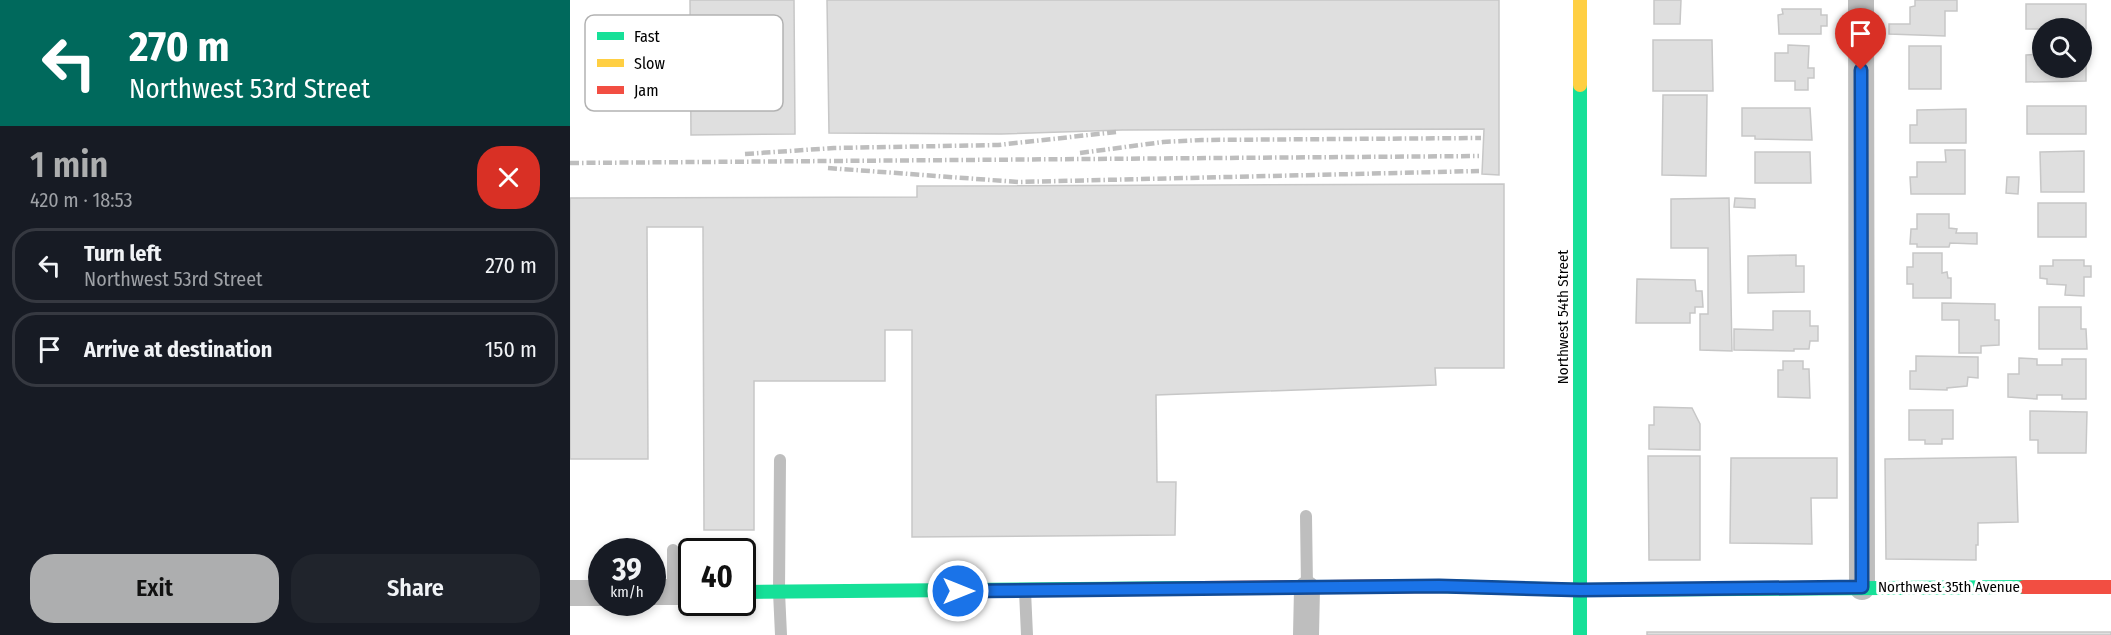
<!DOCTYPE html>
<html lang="en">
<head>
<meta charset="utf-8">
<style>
	body { margin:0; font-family:"Fira Sans Condensed",sans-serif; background:#20242c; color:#f1f3f6; height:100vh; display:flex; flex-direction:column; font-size:22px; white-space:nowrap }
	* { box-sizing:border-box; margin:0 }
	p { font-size:20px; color:#9ea1a6 }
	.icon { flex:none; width:33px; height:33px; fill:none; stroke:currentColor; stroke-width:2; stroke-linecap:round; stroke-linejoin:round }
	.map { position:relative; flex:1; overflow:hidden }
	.details { display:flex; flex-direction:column; background:#171b24; width:570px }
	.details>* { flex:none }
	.banner { background:#00695c; color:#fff; overflow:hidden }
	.buttons { position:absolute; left:1462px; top:18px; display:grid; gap:12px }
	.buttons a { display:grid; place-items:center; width:60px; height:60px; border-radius:50%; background:#171b24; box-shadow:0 3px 9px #0003; font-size:30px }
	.speed { position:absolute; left:18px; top:538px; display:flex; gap:12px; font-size:30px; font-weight:700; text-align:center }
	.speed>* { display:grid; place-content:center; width:78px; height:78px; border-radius:50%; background:#171b24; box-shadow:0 3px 9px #0003; line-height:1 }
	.speed small { font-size:15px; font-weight:400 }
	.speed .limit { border:3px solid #111; border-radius:9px; background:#fff; color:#111 }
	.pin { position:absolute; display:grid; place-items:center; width:51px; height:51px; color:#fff; margin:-62px -26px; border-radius:50% 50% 50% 0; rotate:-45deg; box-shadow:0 0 6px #0007 }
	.pin .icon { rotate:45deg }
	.me { position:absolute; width:66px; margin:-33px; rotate:90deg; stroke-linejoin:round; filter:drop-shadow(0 0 4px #0008) }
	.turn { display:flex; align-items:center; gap:21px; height:126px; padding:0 30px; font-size:27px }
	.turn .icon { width:78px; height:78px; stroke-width:2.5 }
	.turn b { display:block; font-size:42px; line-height:51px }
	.round { display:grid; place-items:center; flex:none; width:63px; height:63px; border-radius:24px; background:#20242c }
	.headline { display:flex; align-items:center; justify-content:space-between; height:102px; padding:0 30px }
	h1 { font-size:36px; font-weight:600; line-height:45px; color:#adaeaf }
	.action { display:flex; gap:12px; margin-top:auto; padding:12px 30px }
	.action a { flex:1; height:69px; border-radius:24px; background:#adaeaf; color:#111; font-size:24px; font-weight:600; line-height:69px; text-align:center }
	.action a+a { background:#20242c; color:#f1f3f6 }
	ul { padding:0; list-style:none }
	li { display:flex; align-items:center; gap:18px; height:75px; margin:0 12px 9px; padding:0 18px; border:3px solid #363941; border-radius:24px }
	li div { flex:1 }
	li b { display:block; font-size:22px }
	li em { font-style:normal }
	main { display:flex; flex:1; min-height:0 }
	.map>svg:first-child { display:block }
	.building { fill:#dfdfdf; stroke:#c7c7c7; stroke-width:1.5 }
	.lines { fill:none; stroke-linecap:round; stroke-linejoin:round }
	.lane { stroke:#bebebe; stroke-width:12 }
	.street { stroke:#bebebe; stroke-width:26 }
	.fast { stroke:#16e098; stroke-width:14 }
	.slow { stroke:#ffcf43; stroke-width:14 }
	.jam { stroke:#f24e42; stroke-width:14 }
	.rail { stroke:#bebebe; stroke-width:4.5; stroke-dasharray:9 3 1.5 3; stroke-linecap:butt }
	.route-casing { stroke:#114b97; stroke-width:15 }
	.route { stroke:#1a73e8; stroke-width:10 }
	.labels { text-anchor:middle; stroke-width:6; stroke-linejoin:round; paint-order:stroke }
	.street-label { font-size:15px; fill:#000; stroke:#fff }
	.key { fill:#fff; stroke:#b2b2b2; stroke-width:1.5 }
	.key-label { font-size:16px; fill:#000 }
</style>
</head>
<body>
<main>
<section class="details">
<div class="banner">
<div class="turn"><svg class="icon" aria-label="left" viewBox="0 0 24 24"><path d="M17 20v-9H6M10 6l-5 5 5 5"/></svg><div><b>270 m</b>Northwest 53rd Street</div></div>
</div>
<div class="headline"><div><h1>1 min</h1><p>420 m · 18:53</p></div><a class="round" style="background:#d93025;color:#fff"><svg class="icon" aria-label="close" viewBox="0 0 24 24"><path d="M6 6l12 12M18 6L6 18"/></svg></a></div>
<ul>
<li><svg class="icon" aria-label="left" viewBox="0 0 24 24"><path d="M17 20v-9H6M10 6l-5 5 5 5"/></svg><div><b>Turn left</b><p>Northwest 53rd Street</p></div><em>270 m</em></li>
<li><svg class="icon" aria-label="arrive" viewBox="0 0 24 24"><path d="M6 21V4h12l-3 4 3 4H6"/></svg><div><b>Arrive at destination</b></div><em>150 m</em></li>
</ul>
<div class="action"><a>Exit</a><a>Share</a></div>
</section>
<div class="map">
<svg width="1541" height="635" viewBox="0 0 1541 635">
	<rect width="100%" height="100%" fill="#fff"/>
	<path class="building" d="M 120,0 L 224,0 L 225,134 L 121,135 Z
		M 257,0 L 929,0 L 929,175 L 912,174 L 914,129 L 552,130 L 431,134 L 259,133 Z
		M 1084,0 L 1111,0 L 1110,24 L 1084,24 Z
		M 1345,0 L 1387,0 L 1387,11 L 1375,11 L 1375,36 L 1319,34 L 1319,24 L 1340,24 L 1340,7 L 1345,6 Z
		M 1456,4 L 1516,4 L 1516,29 L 1456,29 Z
		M 1212,9 L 1251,9 L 1251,15 L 1257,15 L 1257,26 L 1251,26 L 1251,34 L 1209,34 L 1208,15 L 1213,14 Z
		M 1083,40 L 1142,40 L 1143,91 L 1083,91 Z
		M 1218,45 L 1239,46 L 1238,68 L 1244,68 L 1244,78 L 1238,78 L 1238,90 L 1225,90 L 1225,81 L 1205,81 L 1205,53 L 1218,53 Z
		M 1339,46 L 1371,46 L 1371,89 L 1339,89 Z
		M 1473,54 L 1473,68 L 1512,68 L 1512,54 L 1516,54 L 1516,81 L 1456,82 L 1456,55 Z
		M 1093,95 L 1137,95 L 1136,176 L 1092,175 Z
		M 1457,106 L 1516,106 L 1516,134 L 1457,134 Z
		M 1172,108 L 1240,108 L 1242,140 L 1185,139 L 1185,136 L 1172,136 Z
		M 1396,109 L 1396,143 L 1340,143 L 1340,125 L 1347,125 L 1347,110 Z
		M 1375,150 L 1395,150 L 1395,194 L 1341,194 L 1340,177 L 1347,177 L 1347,162 L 1376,162 Z
		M 1514,151 L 1514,192 L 1471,192 L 1470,152 Z
		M 1185,152 L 1240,152 L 1241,183 L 1185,183 Z
		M 1437,177 L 1449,177 L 1448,194 L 1436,193 Z
		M 934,184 L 934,368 L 865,368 L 866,385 L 586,395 L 587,482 L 606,482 L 605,535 L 342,537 L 342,330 L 315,330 L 315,381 L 184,381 L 184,530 L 134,530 L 133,227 L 77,227 L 78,459 L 0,459 L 0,198 L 347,197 L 347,186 Z
		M 1159,198 L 1162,351 L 1130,350 L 1130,314 L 1138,314 L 1138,248 L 1101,248 L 1101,199 Z
		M 1165,198 L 1185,199 L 1185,208 L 1164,207 Z
		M 1468,203 L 1516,203 L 1516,237 L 1468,237 Z
		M 1347,214 L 1379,214 L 1379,228 L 1387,229 L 1386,233 L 1407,233 L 1407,244 L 1380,243 L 1379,247 L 1347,247 L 1347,244 L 1340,244 L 1341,229 L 1347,229 Z
		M 1343,253 L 1372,253 L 1372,273 L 1377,272 L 1378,278 L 1381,278 L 1381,298 L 1343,298 L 1343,284 L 1337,284 L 1337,267 L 1343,267 Z
		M 1226,255 L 1226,266 L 1234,266 L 1234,292 L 1178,293 L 1178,256 Z
		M 1483,260 L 1514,260 L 1514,266 L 1521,266 L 1521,277 L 1514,277 L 1514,296 L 1495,295 L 1496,285 L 1477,284 L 1477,279 L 1470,278 L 1470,266 L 1483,266 Z
		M 1067,279 L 1125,280 L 1126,291 L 1132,291 L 1133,307 L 1125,307 L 1125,313 L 1120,313 L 1120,323 L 1066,323 Z
		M 1372,303 L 1425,304 L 1425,320 L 1429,320 L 1429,345 L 1411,346 L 1411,353 L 1389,353 L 1389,320 L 1372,320 Z
		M 1469,307 L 1511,307 L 1511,329 L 1516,329 L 1517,349 L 1469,349 Z
		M 1203,311 L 1240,311 L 1240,326 L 1248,326 L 1248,341 L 1240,341 L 1239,349 L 1224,349 L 1224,351 L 1164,350 L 1164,329 L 1203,330 Z
		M 1346,356 L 1408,357 L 1408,378 L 1398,377 L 1397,386 L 1377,388 L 1377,390 L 1340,389 L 1340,371 L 1346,371 Z
		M 1449,358 L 1467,359 L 1467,365 L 1492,365 L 1492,359 L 1516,359 L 1516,399 L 1492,399 L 1492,395 L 1467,395 L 1467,399 L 1438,397 L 1438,374 L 1449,374 Z
		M 1213,361 L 1233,361 L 1233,369 L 1239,369 L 1240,398 L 1208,397 L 1208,370 L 1213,370 Z
		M 1084,407 L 1122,408 L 1130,424 L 1130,450 L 1079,449 L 1079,425 L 1084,425 Z
		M 1339,410 L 1383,410 L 1383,439 L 1372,439 L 1372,444 L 1355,444 L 1355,440 L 1339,440 Z
		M 1460,411 L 1517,412 L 1516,453 L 1468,453 L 1468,440 L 1460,440 Z
		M 1078,456 L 1130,456 L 1130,560 L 1079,560 Z
		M 1446,457 L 1448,522 L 1408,523 L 1408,545 L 1406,545 L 1406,560 L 1316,559 L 1315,459 Z
		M 1161,458 L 1267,458 L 1267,498 L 1241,498 L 1242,544 L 1160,543 Z
		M 1077,632 L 1541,632 L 1541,635 L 1077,635 Z"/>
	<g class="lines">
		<path class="lane" d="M 210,460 L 209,592 L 211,635
			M 736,516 L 737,587
			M 103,550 L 103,592
			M 455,591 L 457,635"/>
		<path class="street" d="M 1291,0 L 1292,587
			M 82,592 L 122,592
			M 0,593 L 32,593
			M 736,635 L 737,589"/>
		<path class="fast" d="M 1010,85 L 1010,635
			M 870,586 L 1010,590 L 1454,587
			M 172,592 L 631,588"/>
		<path class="slow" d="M 1010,0 L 1010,85"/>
		<path class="jam" d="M 1454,587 L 1541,587
			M 631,588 L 870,586"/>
		<path class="rail" d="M 510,153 L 593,142 L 632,140 L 911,138
			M 175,154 L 264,148 L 428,145 L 546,132
			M 0,163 L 909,156
			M 258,168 L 448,182 L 909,171"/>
	</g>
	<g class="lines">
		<g class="route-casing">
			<path id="route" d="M 388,591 L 869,586 L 1010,590 L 1292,587 L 1291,70"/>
		</g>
		<use href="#route" class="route"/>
	</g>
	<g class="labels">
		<g class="street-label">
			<text transform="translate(993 317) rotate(-90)" y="5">Northwest 54th Street</text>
			<text x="1379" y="592">Northwest 35th Avenue</text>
		</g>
	</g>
	<rect x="15" y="15" width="198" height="96" rx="9" class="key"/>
	<rect x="27" y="32" width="27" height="8" fill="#16e098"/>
	<rect x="27" y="59" width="27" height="8" fill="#ffcf43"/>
	<rect x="27" y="86" width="27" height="8" fill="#f24e42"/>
	<g class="key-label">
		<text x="64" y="42">Fast</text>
		<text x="64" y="69">Slow</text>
		<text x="64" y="96">Jam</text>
	</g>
</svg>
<div class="buttons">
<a><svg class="icon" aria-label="search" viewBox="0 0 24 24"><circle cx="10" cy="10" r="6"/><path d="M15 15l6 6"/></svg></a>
</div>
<div class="speed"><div>39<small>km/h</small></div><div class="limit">40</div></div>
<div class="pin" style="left:1291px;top:70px;background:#d93025"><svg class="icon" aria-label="arrive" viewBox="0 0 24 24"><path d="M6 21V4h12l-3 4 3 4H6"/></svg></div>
<svg class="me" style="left:388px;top:591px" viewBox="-20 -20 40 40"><circle r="17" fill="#1a73e8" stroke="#fff" stroke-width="3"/><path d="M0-11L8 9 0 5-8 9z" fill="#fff"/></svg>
</div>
</main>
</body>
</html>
